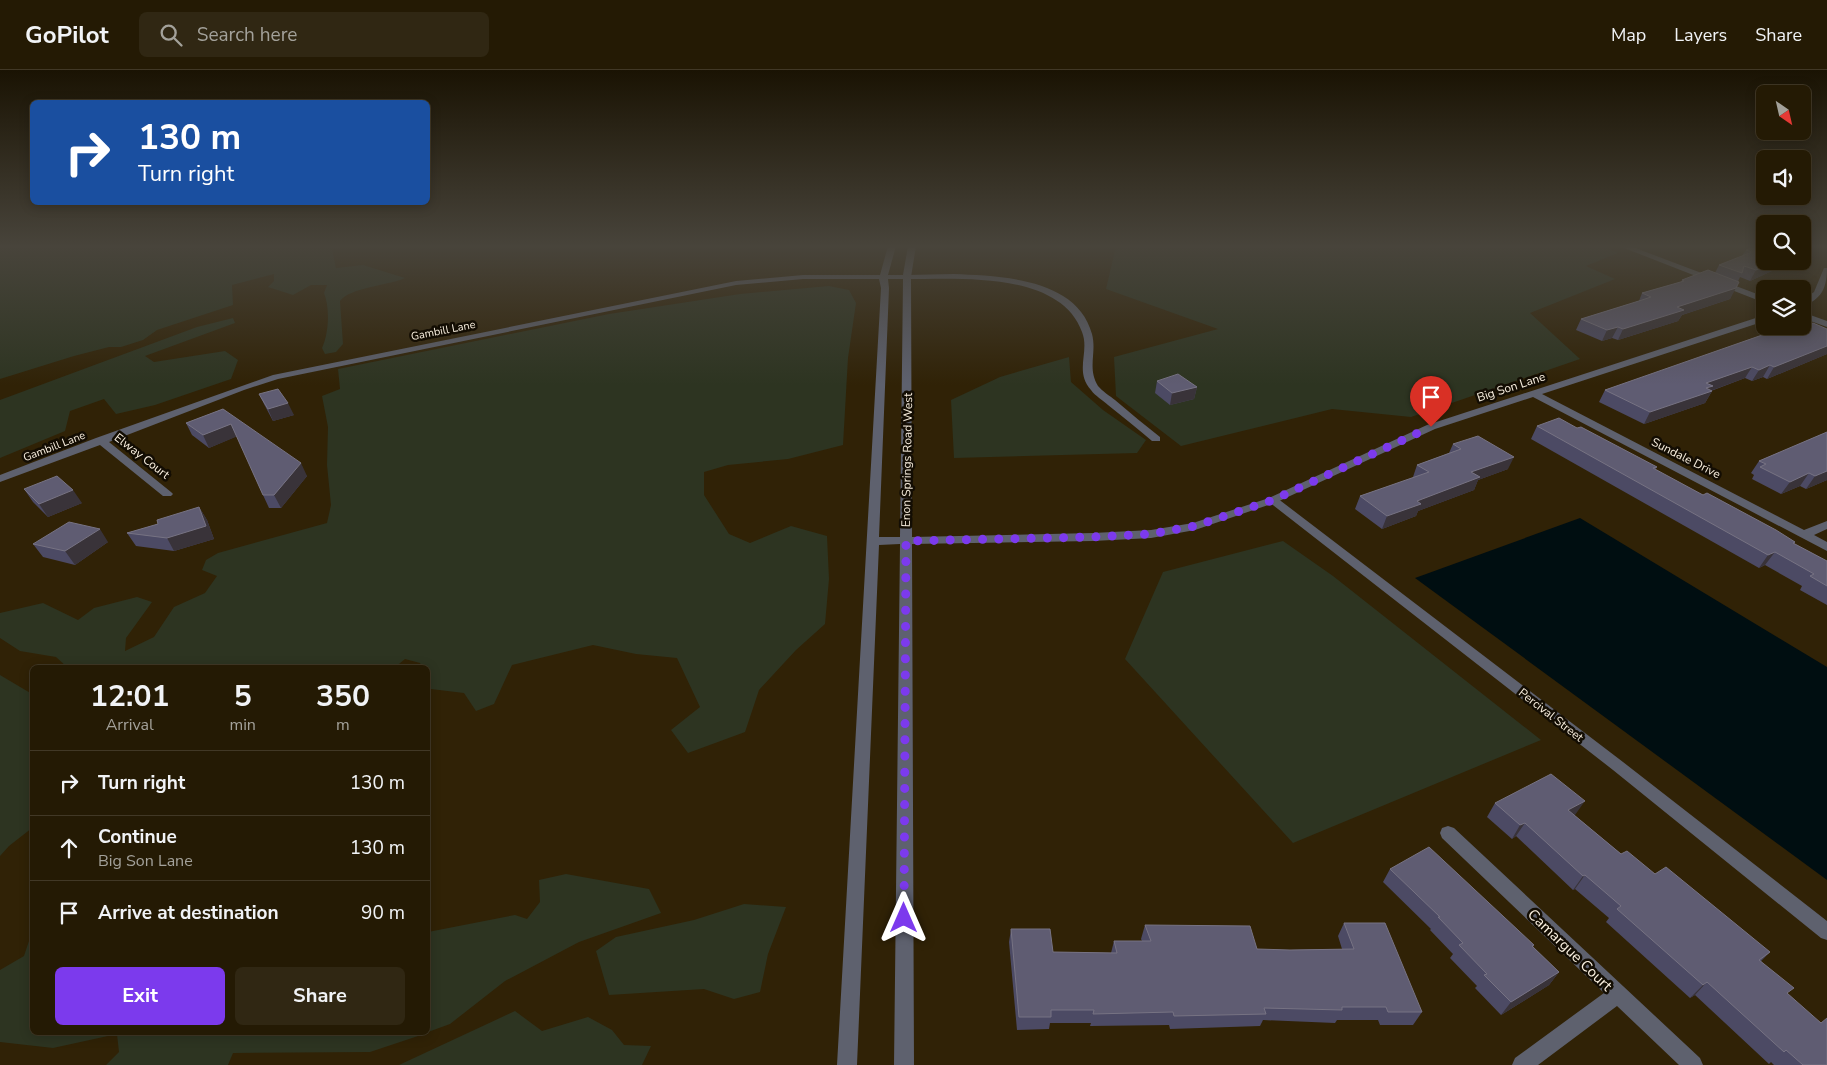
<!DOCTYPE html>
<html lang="en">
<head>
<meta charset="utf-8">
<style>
	body { margin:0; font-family:"Nunito Sans",sans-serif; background:#302713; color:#f1f3f6; height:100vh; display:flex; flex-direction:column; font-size:19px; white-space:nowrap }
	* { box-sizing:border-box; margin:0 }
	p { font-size:16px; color:#a3a19a }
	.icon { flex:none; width:28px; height:28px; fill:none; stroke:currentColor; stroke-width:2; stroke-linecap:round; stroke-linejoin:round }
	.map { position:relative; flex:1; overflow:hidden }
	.details { position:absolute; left:30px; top:595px; width:400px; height:370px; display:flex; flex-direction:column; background:#241a04; border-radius:8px; box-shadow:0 2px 12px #0003,0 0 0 1px #413826 }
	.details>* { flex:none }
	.banner { position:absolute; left:30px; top:30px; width:400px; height:105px; border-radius:8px; box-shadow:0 2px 12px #0003,0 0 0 1px #413826; background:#1a4fa0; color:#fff; overflow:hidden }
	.needle { width:32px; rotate:146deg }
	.tools { position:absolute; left:1756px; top:15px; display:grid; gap:10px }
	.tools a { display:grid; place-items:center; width:55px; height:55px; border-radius:8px; background:#241a04; box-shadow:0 2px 12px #0003,0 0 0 1px #413826; font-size:25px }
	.pin { position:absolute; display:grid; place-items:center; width:42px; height:42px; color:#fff; margin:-51px -21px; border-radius:50% 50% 50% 0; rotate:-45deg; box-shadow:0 0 5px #0007 }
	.pin .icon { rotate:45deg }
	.me { position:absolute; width:55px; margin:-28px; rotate:0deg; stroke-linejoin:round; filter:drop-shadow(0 0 4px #0008) }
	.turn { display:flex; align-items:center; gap:18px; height:105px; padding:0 25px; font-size:22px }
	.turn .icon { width:65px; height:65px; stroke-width:2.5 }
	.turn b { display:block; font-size:35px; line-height:42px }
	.eta { display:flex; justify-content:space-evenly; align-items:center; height:85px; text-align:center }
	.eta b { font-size:30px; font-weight:700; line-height:35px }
	.button { display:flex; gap:10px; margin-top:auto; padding:10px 25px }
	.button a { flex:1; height:58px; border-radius:8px; background:#7c3aed; color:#fff; font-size:20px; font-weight:700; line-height:58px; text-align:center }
	.button a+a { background:#302713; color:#f1f3f6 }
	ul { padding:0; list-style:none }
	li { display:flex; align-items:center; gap:15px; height:65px; padding:0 25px; border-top:1px solid #413826 }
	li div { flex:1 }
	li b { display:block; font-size:19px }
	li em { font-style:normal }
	header { display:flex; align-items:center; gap:30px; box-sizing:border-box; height:70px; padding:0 25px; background:#241a04; border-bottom:1px solid #413826 }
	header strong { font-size:24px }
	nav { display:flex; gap:28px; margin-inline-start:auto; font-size:18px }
	.search { width:350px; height:45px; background:#302713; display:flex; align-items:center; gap:12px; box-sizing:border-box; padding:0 18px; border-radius:8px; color:#a3a19a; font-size:19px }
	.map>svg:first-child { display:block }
	.green { fill:#2d3421 }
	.water { fill:#000e11 }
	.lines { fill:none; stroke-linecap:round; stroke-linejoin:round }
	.service { fill:#5e616e; fill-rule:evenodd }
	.minor { fill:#5e616e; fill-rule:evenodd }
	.wall { fill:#4c4a64 }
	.shaded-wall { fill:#393339 }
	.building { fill:#5f5c72; stroke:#777383 }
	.route { stroke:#7c3aed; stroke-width:9; stroke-dasharray:0 16.2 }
	.labels { text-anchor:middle; stroke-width:5; stroke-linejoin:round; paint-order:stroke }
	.far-street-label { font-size:11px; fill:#faf0e0; stroke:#130d03 }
	.street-label { font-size:12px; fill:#faf0e0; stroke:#130d03 }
	.near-street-label { font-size:15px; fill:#faf0e0; stroke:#130d03 }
</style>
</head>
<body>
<header>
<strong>GoPilot</strong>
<div class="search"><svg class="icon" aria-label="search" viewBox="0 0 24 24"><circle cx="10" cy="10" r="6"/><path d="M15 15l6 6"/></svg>Search here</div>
<nav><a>Map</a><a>Layers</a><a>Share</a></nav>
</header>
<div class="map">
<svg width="1827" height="995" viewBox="0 0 1827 995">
	<rect width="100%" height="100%" fill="#302206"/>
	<path class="green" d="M 0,176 L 349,176 L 332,179 L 336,198 L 363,195 L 405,208 C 387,216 351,217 340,231 L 343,274 L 336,282 L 325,284 L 322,278 C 329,263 330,238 324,223 L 327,215 L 311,215 L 293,225 L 268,217 L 274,211 L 274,204 L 232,215 L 233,235 L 157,260 L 143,270 L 121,277 L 109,277 L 74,286 L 0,309 Z
		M 1116,176 L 1601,176 L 1618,183 L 1586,196 L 1615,209 L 1530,243 L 1580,289 L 1411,347 L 1332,339 L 1181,376 L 1116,326 L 1114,287 L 1218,259 L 1106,219 Z
		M 829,216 L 849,220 L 856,233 L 848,288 L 843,375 L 788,389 L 728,395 L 704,402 L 704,425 L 729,464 L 750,473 L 791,456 L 827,466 L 829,509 L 825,554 L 796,580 L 759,620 L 745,662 L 688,683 L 671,660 L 700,637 L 677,588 L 636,584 L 593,575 L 512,595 L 494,634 L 476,641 L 464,623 L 431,619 L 428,611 L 428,598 L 422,597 L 420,593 L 405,589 L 394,598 L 67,597 L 56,587 L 20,581 L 0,568 L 0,543 L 43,533 L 78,550 L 94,538 L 137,527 L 152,532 L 126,568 L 125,581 L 154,567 L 174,537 L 205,523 L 217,506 L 202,500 L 206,490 L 218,483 L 327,453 L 331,435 L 327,395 L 328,357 L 322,326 L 340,319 L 338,299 L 609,244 L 740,224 Z
		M 233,248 L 235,253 L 145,286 L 154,292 L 225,281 L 238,290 L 231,309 L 155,335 L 116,344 L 104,329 L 70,341 L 65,361 L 0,388 L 0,330 L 197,257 Z
		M 1069,287 L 1071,312 L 1103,340 L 1146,370 L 1137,383 L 954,388 L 951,330 L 1000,307 Z
		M 1283,471 L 1333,506 L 1541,670 L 1293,773 L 1125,589 L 1163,502 Z
		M 0,605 L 32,624 L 32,758 L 9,776 L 0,786 Z
		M 566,804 L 649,819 L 661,843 L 579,872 L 505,911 L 450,954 L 428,962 L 428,862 L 515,845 L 527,849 L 540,832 L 539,810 Z
		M 744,834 L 786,837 L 768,884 L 760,922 L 734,929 L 704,919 L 609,925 L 596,881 L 616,867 L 694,850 Z
		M 32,867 L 32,962 L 427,963 L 370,982 L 233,983 L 228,995 L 106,995 L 119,982 L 117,964 L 53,978 L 0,972 L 0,900 L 24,886 L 30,868 Z
		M 515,941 L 542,961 L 588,947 L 612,960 L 624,975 L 651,976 L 642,995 L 399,995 Z"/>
	<path class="water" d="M 1580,448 L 1827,597 L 1827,810 L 1415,508 Z"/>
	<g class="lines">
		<path class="service" d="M 954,204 C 1001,206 1077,208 1092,264 C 1097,283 1087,298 1098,316 C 1102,321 1110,326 1115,330 C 1130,343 1145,355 1160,367 L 1160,371 L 1152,371 C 1138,359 1123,347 1108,335 C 1103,330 1095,326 1091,320 C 1074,301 1090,282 1082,262 C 1060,201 959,209 907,209 L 903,207 L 907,205 Z
			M 1273,427 L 1277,428 L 1623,692 L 1827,851 L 1827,870 L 1821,868 L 1613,700 L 1269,432 L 1267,430 Z"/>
		<path class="minor" d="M 888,176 L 896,176 L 888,205 L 903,205 L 908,176 L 916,176 L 911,207 L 912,467 L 1093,463 L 1151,460 L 1193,453 L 1269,428 L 1427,355 L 1765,245 L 1765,251 L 1542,324 L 1804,460 L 1827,451 L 1827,459 L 1814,465 L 1827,472 L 1827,481 L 1533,327 L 1435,359 L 1277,432 L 1195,460 L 1151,468 L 1093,471 L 912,474 L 914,995 L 894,995 L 900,474 L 879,475 L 857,995 L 837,995 L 881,218 L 879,209 L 803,209 L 736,215 L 278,309 L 244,320 L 109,372 L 171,422 L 173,424 L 171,426 L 163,426 L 100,375 L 0,412 L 0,405 L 96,368 L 273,305 L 736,211 L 803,205 L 880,205 ZM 888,209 L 903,209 L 900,467 L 879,467 L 889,218 Z
			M 1619,176 L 1630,176 L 1765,227 L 1765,233 Z
			M 1824,198 L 1827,198 C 1827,217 1822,230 1802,236 L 1802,230 L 1814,222 Z
			M 1802,242 L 1827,251 L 1827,257 L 1802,248 Z
			M 1448,756 L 1454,758 L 1700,988 L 1703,995 L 1679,995 L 1617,936 L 1538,995 L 1512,995 L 1515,988 L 1604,923 L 1442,768 L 1440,763 L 1442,758 Z"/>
	</g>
	<path class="wall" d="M 1746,176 L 1765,176 L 1765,191 L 1787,191 L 1785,195 L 1750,211 L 1740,207 L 1730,229 L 1682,245 L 1678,251 L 1618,270 L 1612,268 L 1602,271 L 1576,260 L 1581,249 L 1639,231 L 1642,223 L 1681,212 L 1682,210 L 1715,203 L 1719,195 L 1742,186 L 1746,180 L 1751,178 Z
		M 1827,259 L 1827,284 L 1767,309 L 1763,307 L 1752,311 L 1745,308 L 1711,321 L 1712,321 L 1705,333 L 1644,354 L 1599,332 L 1605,320 Z
		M 1157,311 L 1197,317 L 1194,329 L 1170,335 L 1155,323 Z
		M 259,324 L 294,345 L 273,351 L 265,336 Z
		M 223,339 L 307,406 L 281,438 L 269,438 L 263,425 L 237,366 L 209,378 L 192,365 L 186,353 Z
		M 1537,356 L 1577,358 L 1657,397 L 1655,400 L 1703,425 L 1795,472 L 1794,474 L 1827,491 L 1827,535 L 1800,520 L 1802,516 L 1765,495 L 1759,498 L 1531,369 Z
		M 1827,362 L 1827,410 L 1806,419 L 1800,416 L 1781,424 L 1752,409 L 1754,405 L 1751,403 L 1759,391 Z
		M 1453,374 L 1508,399 L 1478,410 L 1474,420 L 1418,441 L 1416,446 L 1382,459 L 1355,439 L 1360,426 L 1413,408 L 1413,407 L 1417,395 L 1449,383 Z
		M 24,419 L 82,433 L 48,447 L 33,432 Z
		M 199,437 L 207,450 L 214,469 L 174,481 L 136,476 L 127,463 L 158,454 Z
		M 108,472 L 75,495 L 43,487 L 33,474 Z
		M 1495,733 L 1575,745 L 1574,745 L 1621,784 L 1655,804 L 1770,882 L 1761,891 L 1787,924 L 1827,995 L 1774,995 L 1771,992 L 1769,994 L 1695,925 L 1690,928 L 1606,852 L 1609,848 L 1575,819 L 1573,820 L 1516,766 L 1512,769 L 1487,747 Z
		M 1390,799 L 1534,875 L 1533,877 L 1559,902 L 1549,915 L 1501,945 L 1475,918 L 1477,916 L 1450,888 L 1453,884 L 1430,860 L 1431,859 L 1383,812 Z
		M 1344,853 L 1422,942 L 1413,955 L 1380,955 L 1378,950 L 1337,950 L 1335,953 L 1263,950 L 1260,956 L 1170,959 L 1169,955 L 1090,956 L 1091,953 L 1050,953 L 1049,959 L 1017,960 L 1009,872 L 1011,859 L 1053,882 L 1111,883 L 1114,871 L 1142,871 L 1141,869 L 1145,855 L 1257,879 L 1290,880 L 1342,879 L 1338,866 Z"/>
	<path class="shaded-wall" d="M 1802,176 L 1818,176 L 1802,182 Z
		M 1776,191 L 1787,191 L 1785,195 L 1750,211 L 1756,200 Z
		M 1736,218 L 1730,229 L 1682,245 L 1678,251 L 1618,270 L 1623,259 L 1677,237 Z
		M 1618,257 L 1612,268 L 1602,271 L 1607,260 Z
		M 1827,276 L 1827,284 L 1767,309 L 1774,297 Z
		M 1770,295 L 1763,307 L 1752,311 L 1759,300 Z
		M 1752,297 L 1745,308 L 1710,321 L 1712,321 L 1705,333 L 1644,354 L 1650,342 L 1706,313 Z
		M 1197,317 L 1194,329 L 1170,335 L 1172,323 Z
		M 288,333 L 294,345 L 273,351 L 268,339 Z
		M 231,354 L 238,366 L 209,378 L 203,365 Z
		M 1514,387 L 1508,399 L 1478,410 L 1474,420 L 1418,441 L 1416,446 L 1382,459 L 1387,446 L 1471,402 Z
		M 301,393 L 307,406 L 281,438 L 274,425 Z
		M 1827,401 L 1827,410 L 1806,419 L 1815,406 Z
		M 1809,403 L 1800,416 L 1781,424 L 1790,412 Z
		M 73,420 L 82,433 L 48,447 L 39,434 Z
		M 199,437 L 207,450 L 214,469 L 174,481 L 167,468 Z
		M 100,459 L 108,472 L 75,495 L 65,481 Z
		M 1775,482 L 1765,495 L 1759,498 L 1768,485 Z
		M 1585,731 L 1575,745 L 1559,753 L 1568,740 Z
		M 1525,753 L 1516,766 L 1512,769 L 1520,755 Z
		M 1585,805 L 1575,819 L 1573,820 L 1583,806 Z
		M 1559,902 L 1549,915 L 1501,945 L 1511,932 Z
		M 1707,912 L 1695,925 L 1690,928 L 1703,915 Z"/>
	<path class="building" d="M 1755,176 L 1765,176 L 1765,191 L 1776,191 L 1756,200 L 1744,196 L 1742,203 L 1719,195 L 1752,182 L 1746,180 Z
		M 1708,200 L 1739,212 L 1736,218 L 1677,237 L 1684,240 L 1623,259 L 1618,257 L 1607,260 L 1581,249 L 1642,230 L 1651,227 L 1642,223 L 1684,211 L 1682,210 Z
		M 1813,253 L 1827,259 L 1827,276 L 1774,297 L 1770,295 L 1759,300 L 1752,297 L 1706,313 L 1713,316 L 1706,318 L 1712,321 L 1650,342 L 1605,320 L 1788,256 L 1802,256 L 1802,254 L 1808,255 Z
		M 1178,304 L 1197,317 L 1172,323 L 1157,311 Z
		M 278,319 L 288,333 L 268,339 L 259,324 Z
		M 223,339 L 301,393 L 274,425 L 263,425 L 231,354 L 203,365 L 186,353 Z
		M 1559,348 L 1577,358 L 1581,357 L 1657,397 L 1653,398 L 1703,425 L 1707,423 L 1776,460 L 1795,472 L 1793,473 L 1827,491 L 1827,516 L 1810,506 L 1814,504 L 1775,482 L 1768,485 L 1537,356 Z
		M 1827,362 L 1827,401 L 1815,406 L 1809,403 L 1790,412 L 1760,397 L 1766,394 L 1759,391 Z
		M 1478,366 L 1514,387 L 1471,402 L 1480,407 L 1417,431 L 1421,434 L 1387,446 L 1360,426 L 1429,402 L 1417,395 L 1461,379 L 1453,374 Z
		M 57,406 L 73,420 L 39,434 L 24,419 Z
		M 199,437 L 206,456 L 167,468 L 127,463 L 158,454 L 157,450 Z
		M 69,452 L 100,459 L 65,481 L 33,474 Z
		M 1551,704 L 1585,731 L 1568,740 L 1621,784 L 1627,781 L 1655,804 L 1666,797 L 1770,882 L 1759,890 L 1794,918 L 1787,923 L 1821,953 L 1827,948 L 1827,995 L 1803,995 L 1786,980 L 1784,982 L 1707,912 L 1703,915 L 1617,839 L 1621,836 L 1585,805 L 1583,806 L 1525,753 L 1520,755 L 1495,733 Z
		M 1429,777 L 1534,875 L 1532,876 L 1559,902 L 1511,932 L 1484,905 L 1487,904 L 1459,875 L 1463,873 L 1438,847 L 1440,847 L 1390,799 Z
		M 1344,853 L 1385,853 L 1422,942 L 1388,942 L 1386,937 L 1342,937 L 1342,940 L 1264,938 L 1266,944 L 1174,946 L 1173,942 L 1093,944 L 1094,940 L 1051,940 L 1051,947 L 1019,947 L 1011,859 L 1050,859 L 1053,882 L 1117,883 L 1114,871 L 1151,871 L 1145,855 L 1250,856 L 1257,879 L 1290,880 L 1354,879 Z"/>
	<linearGradient id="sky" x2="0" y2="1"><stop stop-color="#1a1303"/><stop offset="0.56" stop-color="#48443b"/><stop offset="1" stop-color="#48443b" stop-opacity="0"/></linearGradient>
	<rect width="1827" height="315" fill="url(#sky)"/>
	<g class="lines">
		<path class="route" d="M 904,848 L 906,471 L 1093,467 L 1151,464 L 1195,456 L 1273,430 L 1431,357"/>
	</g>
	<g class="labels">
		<g class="far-street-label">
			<text transform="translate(443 260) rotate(-11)" y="4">Gambill Lane</text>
			<text transform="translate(54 376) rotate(-21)" y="4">Gambill Lane</text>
		</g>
		<g class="street-label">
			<text transform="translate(1511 317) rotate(-18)" y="4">Big Son Lane</text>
			<text transform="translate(142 386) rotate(38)" y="4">Elway Court</text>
			<text transform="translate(1686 388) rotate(27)" y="4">Sundale Drive</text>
			<text transform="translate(907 390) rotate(-89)" y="4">Enon Springs Road West</text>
			<text transform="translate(1551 645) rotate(38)" y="4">Percival Street</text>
		</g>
		<g class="near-street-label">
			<text transform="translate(1570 880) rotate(44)" y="5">Camargue Court</text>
		</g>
	</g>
</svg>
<div class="tools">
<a><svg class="needle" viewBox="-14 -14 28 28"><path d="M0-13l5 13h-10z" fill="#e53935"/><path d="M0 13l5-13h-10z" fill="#a3a19a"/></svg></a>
<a><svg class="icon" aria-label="sound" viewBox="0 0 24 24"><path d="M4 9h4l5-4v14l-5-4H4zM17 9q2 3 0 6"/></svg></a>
<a><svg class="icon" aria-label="search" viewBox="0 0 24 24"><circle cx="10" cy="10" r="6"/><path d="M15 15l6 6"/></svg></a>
<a><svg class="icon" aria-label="layers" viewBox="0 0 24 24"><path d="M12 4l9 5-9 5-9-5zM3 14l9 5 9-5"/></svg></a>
</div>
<div class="pin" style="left:1431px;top:357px;background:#d93025"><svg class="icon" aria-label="arrive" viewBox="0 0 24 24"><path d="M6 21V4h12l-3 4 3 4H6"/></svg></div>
<svg class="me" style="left:904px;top:848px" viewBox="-20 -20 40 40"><path d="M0-17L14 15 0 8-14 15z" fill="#7c3aed" stroke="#fff" stroke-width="4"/></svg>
<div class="banner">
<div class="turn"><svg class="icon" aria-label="right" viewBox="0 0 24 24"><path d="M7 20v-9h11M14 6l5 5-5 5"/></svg><div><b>130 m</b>Turn right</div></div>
</div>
<section class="details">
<div class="eta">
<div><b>12:01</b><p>Arrival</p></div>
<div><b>5</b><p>min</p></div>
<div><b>350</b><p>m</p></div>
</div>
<ul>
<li><svg class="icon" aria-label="right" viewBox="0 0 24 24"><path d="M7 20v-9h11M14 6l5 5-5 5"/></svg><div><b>Turn right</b></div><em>130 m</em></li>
<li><svg class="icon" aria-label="ahead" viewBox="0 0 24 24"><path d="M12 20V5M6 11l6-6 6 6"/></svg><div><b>Continue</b><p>Big Son Lane</p></div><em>130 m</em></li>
<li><svg class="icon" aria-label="arrive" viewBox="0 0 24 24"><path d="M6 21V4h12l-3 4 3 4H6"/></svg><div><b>Arrive at destination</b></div><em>90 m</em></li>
</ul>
<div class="button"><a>Exit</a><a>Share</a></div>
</section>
</div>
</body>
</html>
